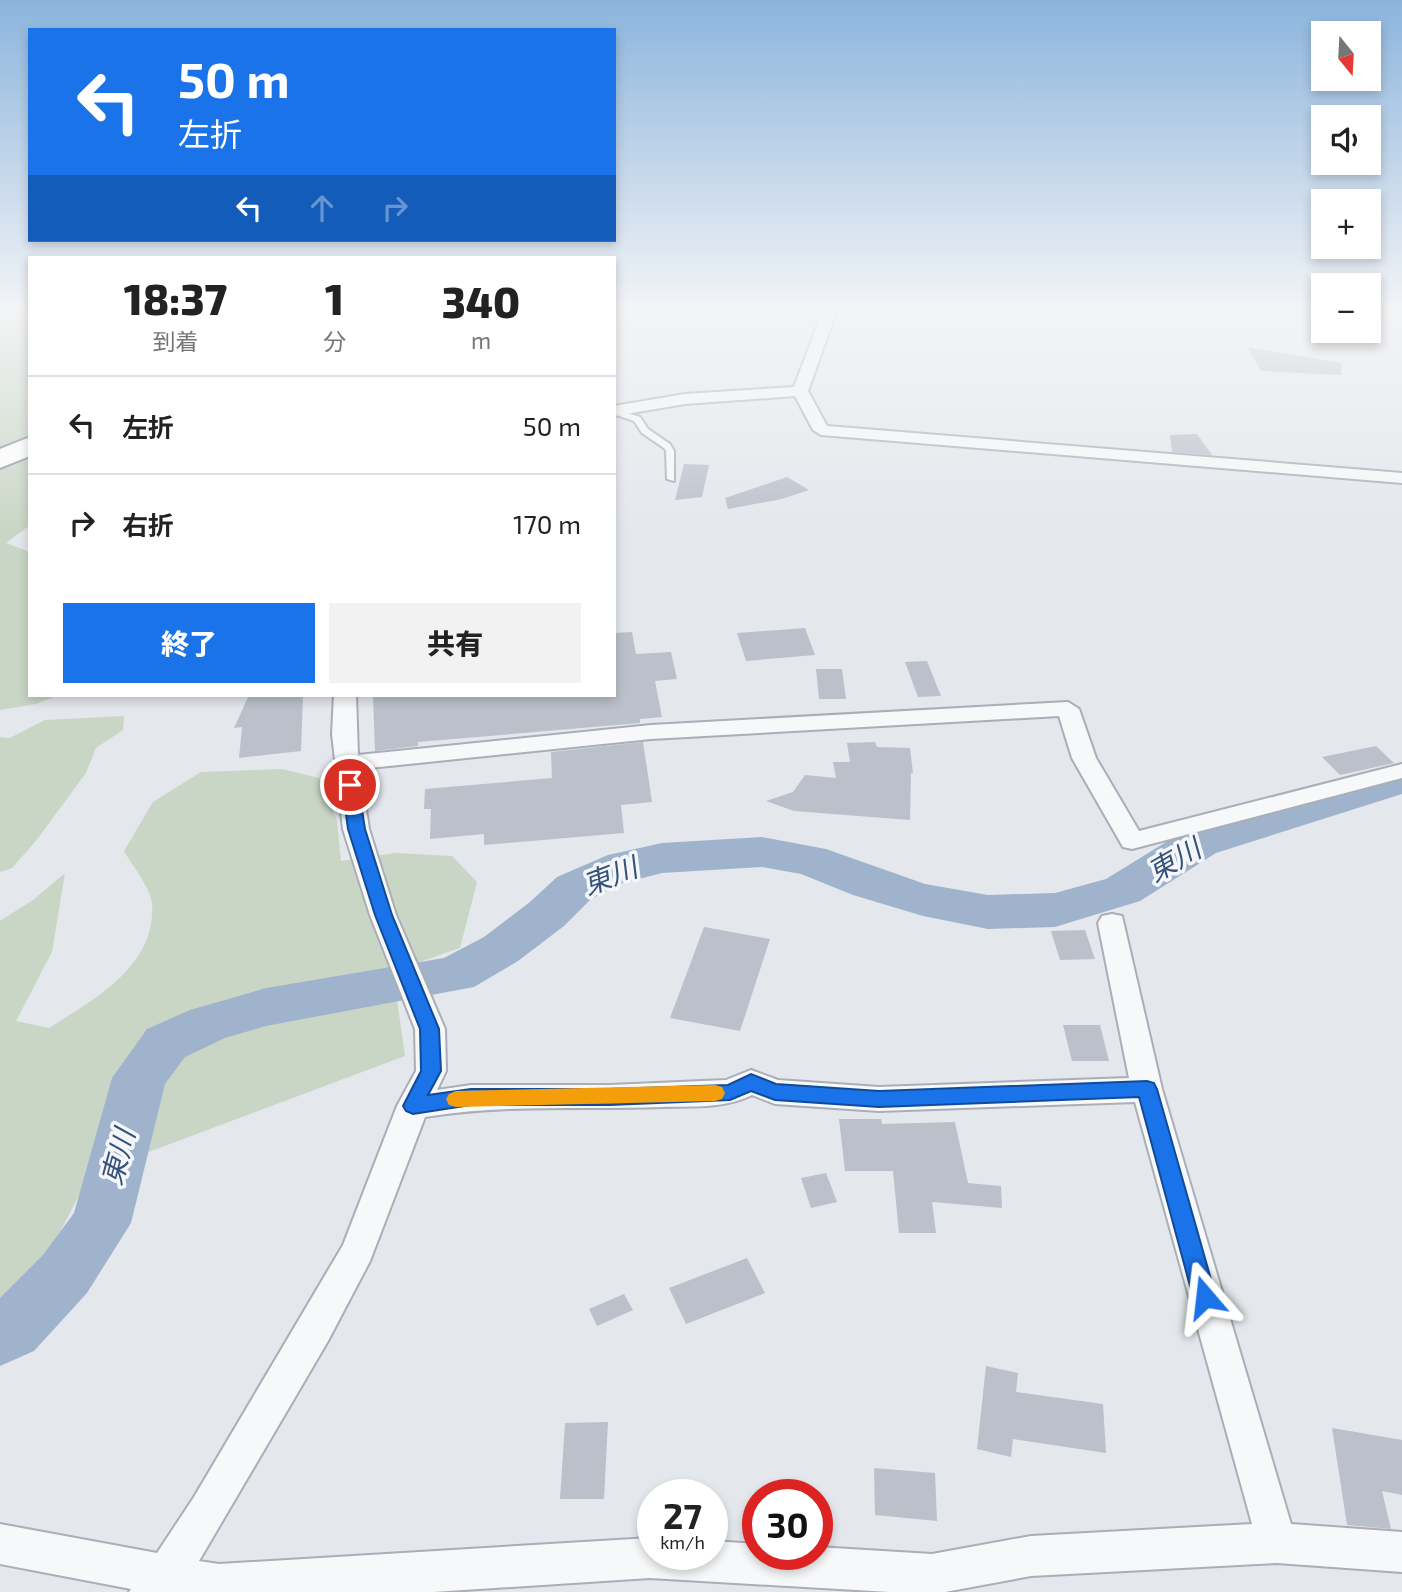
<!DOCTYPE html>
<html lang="ja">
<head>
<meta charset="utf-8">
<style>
	body { margin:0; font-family:"Exo 2","Noto Sans JP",sans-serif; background:#f2f2f2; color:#222; height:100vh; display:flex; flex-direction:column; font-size:26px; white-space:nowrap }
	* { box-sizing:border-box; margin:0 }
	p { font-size:23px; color:#767676 }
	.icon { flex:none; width:38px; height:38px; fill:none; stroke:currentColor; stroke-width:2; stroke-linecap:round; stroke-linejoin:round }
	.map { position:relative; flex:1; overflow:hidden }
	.drawer { position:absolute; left:28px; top:256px; width:588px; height:441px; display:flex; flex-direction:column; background:#fff; border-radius:0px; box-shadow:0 4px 10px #0003 }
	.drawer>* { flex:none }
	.banner { position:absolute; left:28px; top:28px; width:588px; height:214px; border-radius:0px; box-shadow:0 4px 10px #0003; background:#1a73e8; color:#fff; overflow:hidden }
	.needle { width:46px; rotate:162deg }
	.tools { position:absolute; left:1311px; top:21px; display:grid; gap:14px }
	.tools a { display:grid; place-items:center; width:70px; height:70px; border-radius:0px; background:#fff; box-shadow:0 4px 10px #0003; font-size:35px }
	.speed { position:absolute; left:637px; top:1479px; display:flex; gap:14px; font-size:35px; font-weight:700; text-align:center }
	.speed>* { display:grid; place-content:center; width:91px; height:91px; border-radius:50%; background:#fff; box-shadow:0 4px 10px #0003; line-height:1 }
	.speed small { font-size:18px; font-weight:400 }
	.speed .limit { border:10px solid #d22; background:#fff; color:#111 }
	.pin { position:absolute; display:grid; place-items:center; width:60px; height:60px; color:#fff; margin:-30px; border:4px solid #fff; border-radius:50%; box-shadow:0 2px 7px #0007 }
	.me { position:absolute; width:77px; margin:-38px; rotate:343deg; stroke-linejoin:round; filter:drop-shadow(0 0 5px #0008) }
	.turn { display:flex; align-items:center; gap:24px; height:147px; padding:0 35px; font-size:32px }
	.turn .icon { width:91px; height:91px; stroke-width:2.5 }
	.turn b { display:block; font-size:49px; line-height:60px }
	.lanes { display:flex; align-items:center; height:66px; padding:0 35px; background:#0003; justify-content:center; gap:35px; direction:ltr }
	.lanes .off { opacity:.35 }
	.eta { display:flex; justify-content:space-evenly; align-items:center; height:119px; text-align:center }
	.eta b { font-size:42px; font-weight:800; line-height:49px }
	.primary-button { display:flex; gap:14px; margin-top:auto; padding:14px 35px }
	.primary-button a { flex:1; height:80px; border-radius:0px; background:#1a73e8; color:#fff; font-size:28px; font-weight:800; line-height:80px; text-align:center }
	.primary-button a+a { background:#f2f2f2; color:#222 }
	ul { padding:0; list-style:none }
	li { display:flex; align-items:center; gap:21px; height:98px; padding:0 35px; border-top:2px solid #e0e0e0 }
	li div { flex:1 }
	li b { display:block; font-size:26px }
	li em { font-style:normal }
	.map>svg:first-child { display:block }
	.green { fill:#c9d6c5 }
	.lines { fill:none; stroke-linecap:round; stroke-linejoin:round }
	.river { fill:#9fb4cc; fill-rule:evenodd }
	.building { fill:#bbc0ca }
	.service-casing { stroke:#a9aeb7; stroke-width:4 }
	.minor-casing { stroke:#a9aeb7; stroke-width:4 }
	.motorway-casing { stroke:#8b94a3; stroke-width:4 }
	.service { fill:#f7f8fa; fill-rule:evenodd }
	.minor { fill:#f7f8fa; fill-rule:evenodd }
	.motorway { fill:#fff; fill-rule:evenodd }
	.route { fill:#1a73e8; stroke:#114b97; stroke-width:2 }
	.slow { fill:#f59e0b }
	.labels { text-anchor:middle; stroke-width:7; stroke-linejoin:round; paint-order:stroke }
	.water-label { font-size:28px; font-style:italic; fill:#34527a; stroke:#f4f6f9 }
</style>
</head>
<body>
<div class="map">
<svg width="1402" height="1592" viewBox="0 0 1402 1592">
	<rect width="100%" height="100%" fill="#e4e7ec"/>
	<path class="green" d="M 0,310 L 30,310 L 30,525 L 6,543 L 30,552 L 30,695 L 59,695 L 36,704 L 0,710 Z
		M 124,716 L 123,730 L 96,748 L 86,773 L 35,842 L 12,868 L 0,872 L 0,737 L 10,738 L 45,720 Z
		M 282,769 L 319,778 L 337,821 L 341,861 L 396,853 L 452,856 L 477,882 L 460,948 L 393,971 L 405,1056 L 90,1174 L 0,1348 L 0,921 L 33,900 L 65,873 L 52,952 L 16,1021 L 49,1028 C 95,999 156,966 152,904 C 151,888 132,865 124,851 L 153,802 L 201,772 Z"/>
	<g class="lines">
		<path class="river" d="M 1402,767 L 1402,794 L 1216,853 L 1140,901 L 1055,927 L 988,929 L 923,916 L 853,895 L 801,874 L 762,867 L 662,873 L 623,883 L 591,899 L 564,926 L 518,961 L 474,987 L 266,1026 L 225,1038 L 185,1057 L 165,1084 L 131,1223 L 87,1293 L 34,1351 L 0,1366 L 0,1298 L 43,1255 L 74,1213 L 112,1078 L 147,1029 L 190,1010 L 266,988 L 444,958 L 484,937 L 530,902 L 557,877 L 608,855 L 662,843 L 762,837 L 826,849 L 925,884 L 988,895 L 1055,893 L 1106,879 L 1184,831 Z"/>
	</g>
	<path class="building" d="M 1247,347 L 1342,363 L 1341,375 L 1261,371 Z
		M 1197,434 L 1212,455 L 1172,452 L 1170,435 Z
		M 684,464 L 709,465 L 702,497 L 675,500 Z
		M 787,477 L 809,490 L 782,499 L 728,509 L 725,498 Z
		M 805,628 L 815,655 L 746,661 L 737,633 Z
		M 632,632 L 636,654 L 671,652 L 677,679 L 655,681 L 662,717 L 640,719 L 640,723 L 418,742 L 418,746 L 375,751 L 373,695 L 614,695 L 614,633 Z
		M 927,661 L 941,696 L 918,697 L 905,662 Z
		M 816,669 L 842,669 L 846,699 L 819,699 Z
		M 249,695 L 303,695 L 301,751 L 239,758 L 242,727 L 234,728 Z
		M 643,742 L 652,802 L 621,805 L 624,833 L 484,845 L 484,834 L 430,839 L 431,809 L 424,809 L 425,789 L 552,778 L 551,752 Z
		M 875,742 L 877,747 L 910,748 L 913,773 L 911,773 L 910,820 L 794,811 L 766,801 L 793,792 L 805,775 L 836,778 L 833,762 L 850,762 L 847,743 Z
		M 1376,746 L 1394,763 L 1340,775 L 1322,757 Z
		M 704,927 L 770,939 L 740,1031 L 670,1018 Z
		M 1085,930 L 1095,959 L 1060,960 L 1051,931 Z
		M 1063,1025 L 1100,1025 L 1109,1061 L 1072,1061 Z
		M 839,1119 L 881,1119 L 882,1124 L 955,1122 L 968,1183 L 1001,1186 L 1002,1208 L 932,1202 L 936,1233 L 899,1233 L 893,1171 L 845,1171 Z
		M 826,1173 L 837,1202 L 811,1208 L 801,1178 Z
		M 747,1258 L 765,1293 L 686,1324 L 669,1288 Z
		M 624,1294 L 633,1310 L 597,1326 L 589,1309 Z
		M 986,1366 L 1018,1373 L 1016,1392 L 1103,1404 L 1106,1453 L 1013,1439 L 1011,1457 L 977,1449 Z
		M 608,1422 L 604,1499 L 560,1499 L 565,1423 Z
		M 1332,1428 L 1402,1440 L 1402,1495 L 1382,1491 L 1391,1529 L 1347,1525 Z
		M 874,1468 L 935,1473 L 937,1521 L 875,1515 Z"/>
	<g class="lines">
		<g class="service-casing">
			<path id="service" d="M 614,409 L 640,417 L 648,429 L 670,444 L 674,451 L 674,481 L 667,479 L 666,451 L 664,448 L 642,433 L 634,421 L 614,414 Z"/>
		</g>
		<g class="minor-casing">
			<path id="minor" d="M 823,310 L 837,310 L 808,391 L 827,426 L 1402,473 L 1402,483 L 821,435 L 813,430 L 795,396 L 685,404 L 614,416 L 614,406 L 685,394 L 794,387 Z
				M 334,695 L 356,695 L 358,755 L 651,725 L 1068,702 L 1079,709 L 1096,758 L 1139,831 L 1402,764 L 1402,778 L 1132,849 L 1123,847 L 1072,758 L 1059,716 L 651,739 L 360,769 L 369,829 L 396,915 L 445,1029 L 446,1071 L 437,1090 L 471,1085 L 610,1085 L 726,1080 L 751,1070 L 778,1080 L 879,1087 L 1129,1078 L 1098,923 L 1102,916 L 1112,914 L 1122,916 L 1162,1089 L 1291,1524 L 1402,1532 L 1402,1572 L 1277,1563 L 1031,1576 L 945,1592 L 890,1592 L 650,1578 L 433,1592 L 129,1592 L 131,1589 L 0,1564 L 0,1524 L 157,1553 L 194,1497 L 343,1245 L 397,1106 L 416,1071 L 415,1029 L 370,915 L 343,829 L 332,734 ZM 752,1095 L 775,1104 L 879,1111 L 1135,1102 L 1252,1524 L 1031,1536 L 932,1554 L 817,1547 L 817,1554 L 758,1554 L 758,1544 L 712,1541 L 712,1554 L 653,1554 L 653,1538 L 650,1538 L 219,1564 L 199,1561 L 328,1341 L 370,1261 L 425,1117 C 503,1104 583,1110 662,1107 C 692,1106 724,1109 752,1095 Z"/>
		</g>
		<g class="motorway-casing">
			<path id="motorway" d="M 30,437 L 30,456 L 0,468 L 0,449 Z"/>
		</g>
		<use href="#service" class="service"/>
		<use href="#minor" class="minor"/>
		<use href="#motorway" class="motorway"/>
	</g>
	<linearGradient id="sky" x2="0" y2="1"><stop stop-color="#8bb4dd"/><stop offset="0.58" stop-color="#f3f4f6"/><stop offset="1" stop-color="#f3f4f6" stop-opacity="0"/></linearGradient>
	<rect width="1402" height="533" fill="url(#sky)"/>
	<path class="route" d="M 350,780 L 358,785 L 365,829 L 392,915 L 439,1029 L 441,1071 L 428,1095 L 471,1089 L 610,1089 L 728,1085 L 751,1074 L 776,1084 L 879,1091 L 1147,1081 L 1154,1083 L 1157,1089 L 1216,1297 L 1213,1305 L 1205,1308 L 1197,1305 L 1193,1297 L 1139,1097 L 879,1107 L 775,1100 L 751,1091 L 730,1100 L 610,1105 L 471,1105 L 413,1114 L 406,1111 L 403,1106 L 421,1071 L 420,1029 L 375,915 L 348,829 L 342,785 Z"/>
	<path class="slow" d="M 715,1085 L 722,1087 L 725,1093 L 722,1099 L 715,1101 L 456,1107 L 449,1105 L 446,1099 L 449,1094 L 456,1091 Z"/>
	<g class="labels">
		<g class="water-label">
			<text transform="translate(1174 860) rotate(-30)" y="10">東川</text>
			<text transform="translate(610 876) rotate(-21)" y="10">東川</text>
			<text transform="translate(118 1157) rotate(-75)" y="10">東川</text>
		</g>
	</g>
</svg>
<div class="tools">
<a><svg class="needle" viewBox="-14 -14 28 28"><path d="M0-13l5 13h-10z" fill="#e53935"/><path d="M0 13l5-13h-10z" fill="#767676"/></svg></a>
<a><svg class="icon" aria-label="sound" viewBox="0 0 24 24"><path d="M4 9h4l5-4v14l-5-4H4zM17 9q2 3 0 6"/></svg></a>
<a>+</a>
<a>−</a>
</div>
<div class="speed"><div>27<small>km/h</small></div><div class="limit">30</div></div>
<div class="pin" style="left:350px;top:785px;background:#d93025"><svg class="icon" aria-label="arrive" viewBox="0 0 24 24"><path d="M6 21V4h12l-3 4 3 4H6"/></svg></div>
<svg class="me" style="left:1205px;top:1297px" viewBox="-20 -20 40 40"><path d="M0-17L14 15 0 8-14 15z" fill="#1a73e8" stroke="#fff" stroke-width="4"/></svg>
<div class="banner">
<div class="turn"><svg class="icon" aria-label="left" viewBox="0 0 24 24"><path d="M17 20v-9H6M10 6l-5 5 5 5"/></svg><div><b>50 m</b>左折</div></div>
<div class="lanes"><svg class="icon" aria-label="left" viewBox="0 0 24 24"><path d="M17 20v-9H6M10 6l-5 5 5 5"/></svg><svg class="icon off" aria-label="ahead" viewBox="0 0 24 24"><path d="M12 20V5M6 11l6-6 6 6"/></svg><svg class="icon off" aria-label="right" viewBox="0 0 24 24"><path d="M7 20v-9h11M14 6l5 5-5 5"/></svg></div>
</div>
<section class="drawer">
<div class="eta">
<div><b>18:37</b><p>到着</p></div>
<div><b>1</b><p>分</p></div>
<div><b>340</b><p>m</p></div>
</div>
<ul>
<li><svg class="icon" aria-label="left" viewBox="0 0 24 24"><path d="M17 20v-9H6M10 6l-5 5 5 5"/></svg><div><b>左折</b></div><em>50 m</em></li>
<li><svg class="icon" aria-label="right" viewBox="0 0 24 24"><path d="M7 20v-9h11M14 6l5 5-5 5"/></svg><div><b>右折</b></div><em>170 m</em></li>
</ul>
<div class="primary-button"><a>終了</a><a>共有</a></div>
</section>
</div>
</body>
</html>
